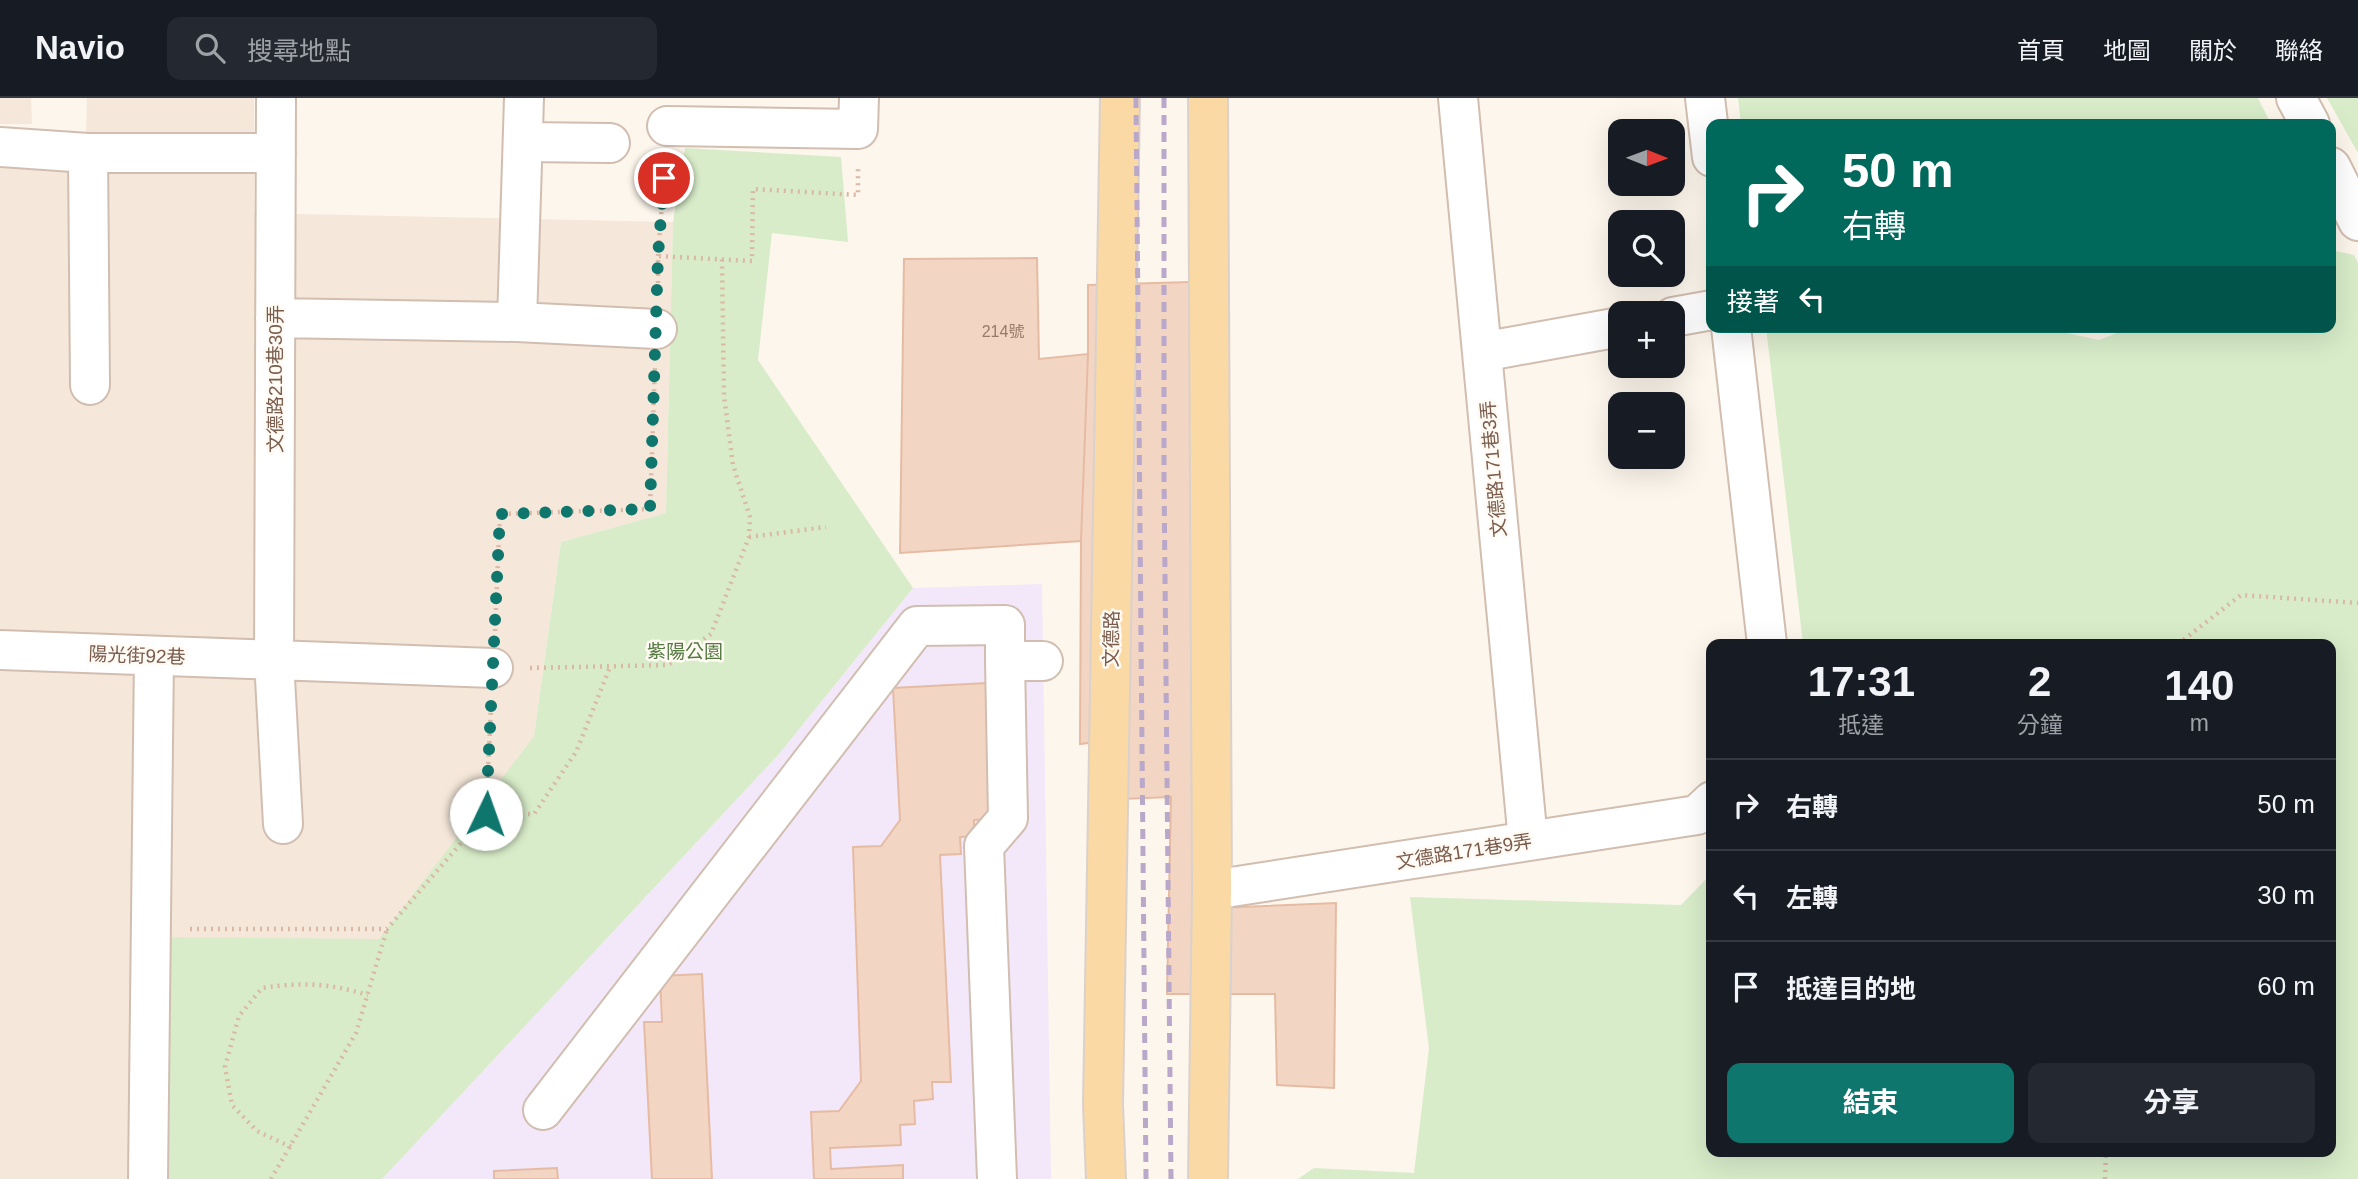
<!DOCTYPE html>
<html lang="zh-TW">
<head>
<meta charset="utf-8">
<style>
	body { margin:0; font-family:Helvetica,"Noto Sans TC",sans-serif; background:#242831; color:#f1f3f6; height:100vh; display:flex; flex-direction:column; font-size:26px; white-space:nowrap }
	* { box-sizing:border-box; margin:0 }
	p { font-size:23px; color:#9ea1a6 }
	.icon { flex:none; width:38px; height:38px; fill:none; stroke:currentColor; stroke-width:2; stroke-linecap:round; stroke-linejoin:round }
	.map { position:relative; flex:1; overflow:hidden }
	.sheet { position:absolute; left:1706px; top:541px; width:630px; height:518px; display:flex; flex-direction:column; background:#171b24; border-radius:14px; box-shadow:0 7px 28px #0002 }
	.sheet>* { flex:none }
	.banner { position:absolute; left:1706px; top:21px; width:630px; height:214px; border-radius:14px; box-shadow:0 7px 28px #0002; background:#00695c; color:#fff; overflow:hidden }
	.needle { width:46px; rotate:91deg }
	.tools { position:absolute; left:1608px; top:21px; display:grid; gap:14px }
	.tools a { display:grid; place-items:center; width:77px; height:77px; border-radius:14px; background:#171b24; box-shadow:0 7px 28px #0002; font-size:35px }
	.pin { position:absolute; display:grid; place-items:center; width:60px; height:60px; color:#fff; margin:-30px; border:4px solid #fff; border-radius:50%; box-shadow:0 2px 7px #0007 }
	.me { position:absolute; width:77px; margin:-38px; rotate:3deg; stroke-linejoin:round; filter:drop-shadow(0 0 5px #0008) }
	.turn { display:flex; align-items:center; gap:24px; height:147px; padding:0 21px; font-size:32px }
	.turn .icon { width:91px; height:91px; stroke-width:2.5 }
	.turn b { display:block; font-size:49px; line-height:60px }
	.then { display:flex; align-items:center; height:66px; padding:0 21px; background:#0003; gap:14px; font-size:26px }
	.eta { display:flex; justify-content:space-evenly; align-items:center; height:119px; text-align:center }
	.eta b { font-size:42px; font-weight:700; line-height:49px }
	.button { display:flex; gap:14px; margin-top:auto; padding:14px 21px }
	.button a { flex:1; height:80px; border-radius:14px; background:#0f766e; color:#fff; font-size:28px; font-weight:700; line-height:80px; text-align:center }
	.button a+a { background:#242831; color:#f1f3f6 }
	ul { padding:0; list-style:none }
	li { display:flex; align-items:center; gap:21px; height:91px; padding:0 21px; border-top:2px solid #363941 }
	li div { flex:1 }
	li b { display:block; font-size:26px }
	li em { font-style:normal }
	header { display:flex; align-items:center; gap:42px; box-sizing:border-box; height:98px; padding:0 35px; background:#171b24; border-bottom:2px solid #363941 }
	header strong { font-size:33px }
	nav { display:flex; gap:38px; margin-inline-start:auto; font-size:24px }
	.search { width:490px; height:63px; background:#242831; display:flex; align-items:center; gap:18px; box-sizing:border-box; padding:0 24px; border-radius:14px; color:#9ea1a6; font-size:26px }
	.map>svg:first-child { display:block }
	.residential { fill:#f5e8da }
	.education { fill:#f3e8fa }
	.green { fill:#d8ecc9 }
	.building { fill:#f3d5c3; stroke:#e6bba3; stroke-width:2 }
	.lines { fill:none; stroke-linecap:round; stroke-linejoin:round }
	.minor-casing { stroke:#d1beb0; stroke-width:42 }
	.major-casing { stroke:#dad1cd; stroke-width:42 }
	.path { stroke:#d9b8a5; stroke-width:4.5; stroke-dasharray:2 5; stroke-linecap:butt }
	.minor { stroke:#fff; stroke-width:38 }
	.major { stroke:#fbd9a5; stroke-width:38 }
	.rail { stroke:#b9a8c9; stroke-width:5; stroke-dasharray:10 7; stroke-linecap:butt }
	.route { stroke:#0f766e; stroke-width:12; stroke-dasharray:0 21.6 }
	.labels { text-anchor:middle; stroke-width:5; stroke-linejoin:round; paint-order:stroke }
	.number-label { font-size:16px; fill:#987a6a }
	.street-label { font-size:19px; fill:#7a5c4d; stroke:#fffaf3 }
	.park-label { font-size:19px; fill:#537a41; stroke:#fffaf3 }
</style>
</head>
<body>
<header>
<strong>Navio</strong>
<div class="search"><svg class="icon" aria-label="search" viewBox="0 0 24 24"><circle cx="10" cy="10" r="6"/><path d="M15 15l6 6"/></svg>搜尋地點</div>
<nav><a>首頁</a><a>地圖</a><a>關於</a><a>聯絡</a></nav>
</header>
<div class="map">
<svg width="2358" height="1081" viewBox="0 0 2358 1081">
	<rect width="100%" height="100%" fill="#fdf6ec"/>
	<path class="residential" d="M 0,0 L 31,0 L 32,26 L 0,26 Z
		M 87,0 L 254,0 L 254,115 L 673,124 L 666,415 L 561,444 L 534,638 L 379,842 L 164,839 L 159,1081 L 0,1081 L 0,68 L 85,73 Z"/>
	<path class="education" d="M 1042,486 L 1051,1081 L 382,1081 L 779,656 L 913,490 Z"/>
	<path class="green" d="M 1738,0 L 2258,0 L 2271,26 L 1741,26 Z
		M 2327,0 L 2358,0 L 2358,55 Z
		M 685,50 L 841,59 L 848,144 L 772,135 L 758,262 L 913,490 L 779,656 L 382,1081 L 159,1081 L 164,839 L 379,841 L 534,638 L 561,444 L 666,415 L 673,124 Z
		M 2331,152 L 2354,157 L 2358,165 L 2358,1081 L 1298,1081 L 1314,1070 L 1414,1075 L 1429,950 L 1410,799 L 1681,807 L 1711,776 L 1712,1054 L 2331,1054 L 2331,546 L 1803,546 L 1766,229 L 2038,229 L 2099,242 L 2132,229 L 2331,229 Z"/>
	<path class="building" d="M 1037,160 L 1039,261 L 1088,256 L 1081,443 L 900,455 L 904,161 Z
		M 1224,183 L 1217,810 L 1336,805 L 1334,990 L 1277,987 L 1275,896 L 1167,896 L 1171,699 L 1095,702 L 1096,644 L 1080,646 L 1081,443 L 1088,256 L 1088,187 Z
		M 986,585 L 994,721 L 974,722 L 974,738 L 960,739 L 961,756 L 940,757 L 951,984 L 932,984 L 933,1001 L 914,1003 L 915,1026 L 900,1027 L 901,1047 L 830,1050 L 831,1071 L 903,1067 L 903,1081 L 814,1081 L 811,1014 L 839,1013 L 861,983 L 853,749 L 881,748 L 900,722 L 893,590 Z
		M 702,876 L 712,1081 L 652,1081 L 644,924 L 662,924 L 660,878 Z
		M 557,1070 L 558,1081 L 494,1081 L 494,1073 Z"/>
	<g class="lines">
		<g class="minor-casing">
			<path id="minor" d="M 276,0 L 274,562 L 283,726
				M 1458,0 L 1528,743
				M 1705,0 L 1712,59
				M 2296,0 L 2310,26
				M 667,28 L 858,31 L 859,0
				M 523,44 L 610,45
				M 0,49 L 88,55 L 276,55
				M 88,55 L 90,287
				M 2331,69 L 2358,123
				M 1673,219 L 1712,212
				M 275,220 L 517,224 L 657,231
				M 517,224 L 524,0
				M 1731,229 L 1767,546
				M 1482,254 L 1620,229
				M 0,552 L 493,570
				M 1212,792 L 1697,717 L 1712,703
				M 543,1012 L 917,528 L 1005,527 L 1005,563
				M 148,1081 L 154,558
				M 997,1081 L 984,748 L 1008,720 L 1005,563 L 1043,563"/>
		</g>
		<g class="major-casing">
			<path id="major" d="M 1208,0 L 1212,792 L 1208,1081
				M 1106,1081 L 1103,1007 L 1120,0"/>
		</g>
		<path class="path" d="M 658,158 L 665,64
			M 658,192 L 658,158 L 752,163 L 753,91 L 858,97 L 858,67
			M 749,439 L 826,429
			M 495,533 L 500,416 L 650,411 L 655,267
			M 2178,546 L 2241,497 L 2358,505
			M 530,570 L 668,567 L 711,536 L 749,439 L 750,419 L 733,367 L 724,298 L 722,161
			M 486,716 L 534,716 L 576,654 L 610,569
			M 190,831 L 387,831 L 486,716 L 491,608
			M 291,1049 L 257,1033 L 232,1007 L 225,969 L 239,918 L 262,890 C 304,884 327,885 368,897
			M 271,1081 L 356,935 L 387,831
			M 2105,1081 L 2106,1054"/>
		<use href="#minor" class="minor"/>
		<use href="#major" class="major"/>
		<path class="rail" d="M 1136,0 L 1146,1081
			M 1164,0 L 1164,378 L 1171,1081"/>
	</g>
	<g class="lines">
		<path class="route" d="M 486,716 L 500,416 L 650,411 L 658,158 L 664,80"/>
	</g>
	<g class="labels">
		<g class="number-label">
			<text x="1003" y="239">214號</text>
		</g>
		<g class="street-label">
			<text transform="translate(275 281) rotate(-90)" y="7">文德路210巷30弄</text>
			<text transform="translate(1493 371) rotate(-95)" y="7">文德路171巷3弄</text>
			<text transform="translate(1111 541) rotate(-89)" y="7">文德路</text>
			<text transform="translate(137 557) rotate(2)" y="7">陽光街92巷</text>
			<text transform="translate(1464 753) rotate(-9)" y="7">文德路171巷9弄</text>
		</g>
		<g class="park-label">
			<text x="685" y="560">紫陽公園</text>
		</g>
	</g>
</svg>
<div class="tools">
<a><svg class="needle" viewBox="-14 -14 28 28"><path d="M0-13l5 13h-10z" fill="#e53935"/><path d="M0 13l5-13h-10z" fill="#9ea1a6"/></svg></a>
<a><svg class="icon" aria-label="search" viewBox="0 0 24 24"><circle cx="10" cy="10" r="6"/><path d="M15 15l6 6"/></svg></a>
<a>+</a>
<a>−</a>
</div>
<div class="pin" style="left:664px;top:80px;background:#d93025"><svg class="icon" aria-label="arrive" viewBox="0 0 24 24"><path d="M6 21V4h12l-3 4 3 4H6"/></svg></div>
<svg class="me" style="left:486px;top:716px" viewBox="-20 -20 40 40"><circle r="19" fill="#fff"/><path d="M0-13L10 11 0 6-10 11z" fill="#0f766e"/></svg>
<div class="banner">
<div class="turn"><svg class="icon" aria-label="right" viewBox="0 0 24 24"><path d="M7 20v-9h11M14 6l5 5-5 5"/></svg><div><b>50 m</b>右轉</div></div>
<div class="then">接著<svg class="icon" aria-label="left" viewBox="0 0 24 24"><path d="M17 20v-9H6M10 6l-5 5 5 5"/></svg></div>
</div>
<section class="sheet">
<div class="eta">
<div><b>17:31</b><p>抵達</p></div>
<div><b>2</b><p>分鐘</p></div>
<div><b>140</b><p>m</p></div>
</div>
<ul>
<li><svg class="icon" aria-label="right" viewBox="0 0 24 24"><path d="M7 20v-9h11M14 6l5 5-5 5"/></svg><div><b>右轉</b></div><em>50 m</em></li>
<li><svg class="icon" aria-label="left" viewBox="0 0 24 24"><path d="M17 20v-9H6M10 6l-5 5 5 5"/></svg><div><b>左轉</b></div><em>30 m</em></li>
<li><svg class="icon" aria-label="arrive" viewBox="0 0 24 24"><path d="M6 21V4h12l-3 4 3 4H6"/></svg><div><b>抵達目的地</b></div><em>60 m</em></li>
</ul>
<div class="button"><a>結束</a><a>分享</a></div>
</section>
</div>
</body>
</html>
